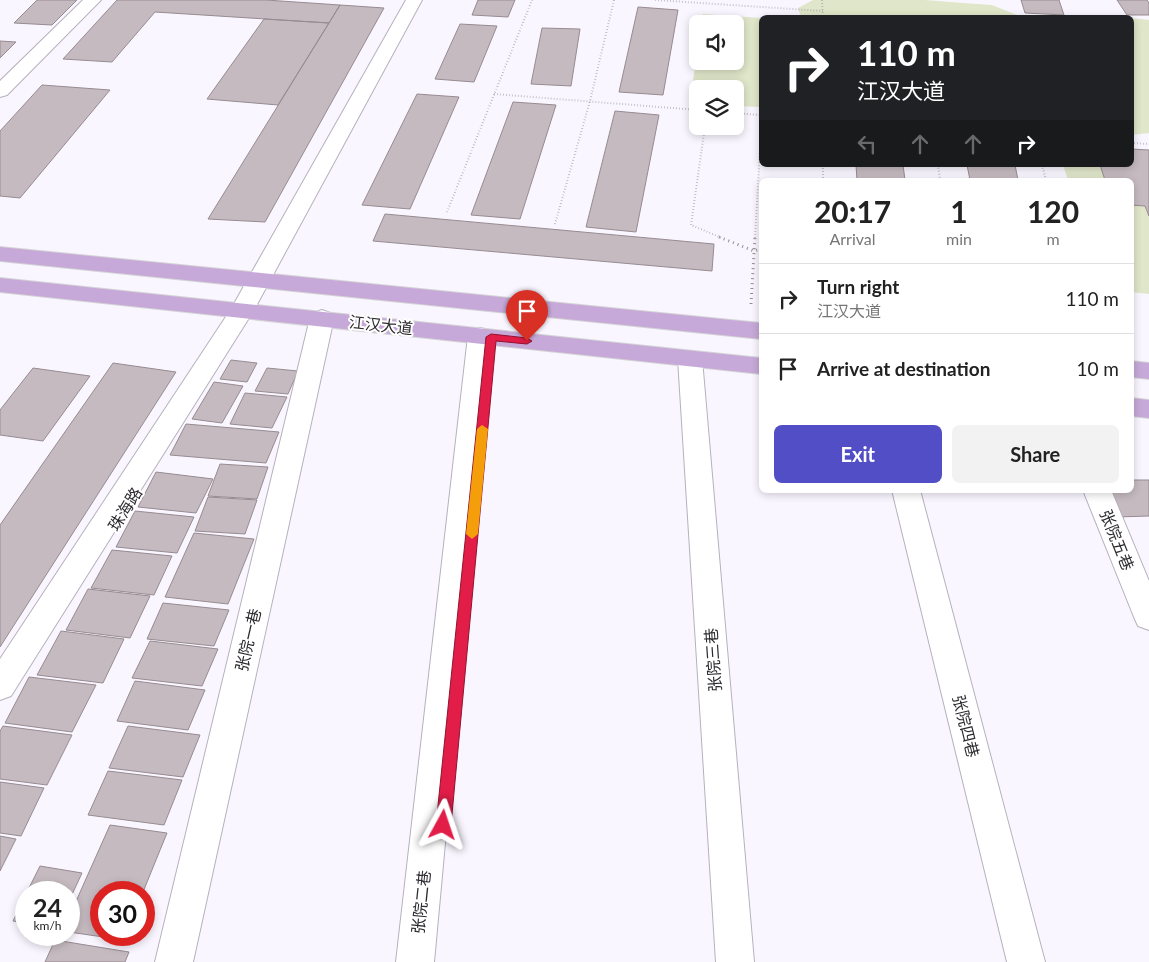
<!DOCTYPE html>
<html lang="en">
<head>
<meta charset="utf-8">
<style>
	body { margin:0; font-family:Lato,"Noto Sans SC",sans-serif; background:#f2f2f2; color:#222; height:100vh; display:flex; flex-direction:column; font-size:19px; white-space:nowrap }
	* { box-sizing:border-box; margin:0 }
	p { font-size:16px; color:#767676 }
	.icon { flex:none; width:28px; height:28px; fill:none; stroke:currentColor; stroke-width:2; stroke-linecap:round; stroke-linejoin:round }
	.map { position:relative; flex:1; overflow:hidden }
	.details { position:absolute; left:759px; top:178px; width:375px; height:315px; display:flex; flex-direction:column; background:#fff; border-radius:8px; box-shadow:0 2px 8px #0003 }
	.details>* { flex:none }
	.guide { position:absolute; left:759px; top:15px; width:375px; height:152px; border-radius:8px; box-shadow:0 2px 8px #0003; background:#202124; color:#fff; overflow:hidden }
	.controls { position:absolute; left:689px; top:15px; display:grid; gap:10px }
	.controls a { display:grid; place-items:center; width:55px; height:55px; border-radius:8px; background:#fff; box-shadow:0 2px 8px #0003; font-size:25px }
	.speed { position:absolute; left:15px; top:881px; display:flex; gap:10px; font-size:25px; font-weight:700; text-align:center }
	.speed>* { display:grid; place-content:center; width:65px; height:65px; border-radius:50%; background:#fff; box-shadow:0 2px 8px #0003; line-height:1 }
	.speed small { font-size:12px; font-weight:400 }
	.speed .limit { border:8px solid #d22; background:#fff; color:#111 }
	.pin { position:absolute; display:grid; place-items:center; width:42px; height:42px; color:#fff; margin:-51px -21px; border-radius:50% 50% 50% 0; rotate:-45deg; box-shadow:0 0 5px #0007 }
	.pin .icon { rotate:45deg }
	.me { position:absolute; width:55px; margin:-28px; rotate:5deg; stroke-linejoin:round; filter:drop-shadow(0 0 4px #0008) }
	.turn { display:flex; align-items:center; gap:18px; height:105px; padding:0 15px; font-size:22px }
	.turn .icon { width:65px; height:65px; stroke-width:2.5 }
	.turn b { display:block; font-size:35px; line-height:42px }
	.lanes { display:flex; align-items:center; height:48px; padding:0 15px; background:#0003; justify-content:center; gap:25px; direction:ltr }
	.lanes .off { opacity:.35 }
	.eta { display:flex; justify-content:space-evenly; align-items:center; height:85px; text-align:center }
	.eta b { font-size:30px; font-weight:700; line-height:35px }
	.primary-button { display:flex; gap:10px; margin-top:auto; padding:10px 15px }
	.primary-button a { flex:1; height:58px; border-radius:8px; background:#524ec5; color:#fff; font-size:20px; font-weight:700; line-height:58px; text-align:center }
	.primary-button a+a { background:#f2f2f2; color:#222 }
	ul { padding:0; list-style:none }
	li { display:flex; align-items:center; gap:15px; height:70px; padding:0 15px; border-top:1px solid #e0e0e0 }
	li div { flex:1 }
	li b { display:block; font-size:19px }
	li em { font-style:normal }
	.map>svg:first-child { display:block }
	.green { fill:#e0e6c9 }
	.building { fill:#c5bac0; stroke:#968b91 }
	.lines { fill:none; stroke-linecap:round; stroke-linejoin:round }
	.minor-casing { stroke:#b6b1bc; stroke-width:2 }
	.primary-casing { stroke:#d5d5d5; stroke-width:2 }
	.path-far1 { stroke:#918e94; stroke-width:2; stroke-dasharray:0.5 2.5; stroke-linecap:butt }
	.path { stroke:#918e94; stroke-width:3; stroke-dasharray:1 4; stroke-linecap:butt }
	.minor { fill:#fff; fill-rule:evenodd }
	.primary { fill:#c6a9d8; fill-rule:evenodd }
	.route { fill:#e11d48; stroke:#92132f }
	.slow { fill:#f59e0b }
	.labels { text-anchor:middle; stroke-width:4; stroke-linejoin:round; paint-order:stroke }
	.street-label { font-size:16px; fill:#2d2b2f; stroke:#fff }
</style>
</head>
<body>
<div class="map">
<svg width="1149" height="962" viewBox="0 0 1149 962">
	<rect width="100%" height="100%" fill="#faf6ff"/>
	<path class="green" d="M 813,0 L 925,0 L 963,3 L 992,5 L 1017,15 L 1047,17 L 801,17 L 798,8 Z
		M 703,14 L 761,18 L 761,107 L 735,106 L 735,89 L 698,89 L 697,103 L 690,102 L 697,52 L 698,61 L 735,61 L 735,24 L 701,24 Z
		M 1131,18 L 1149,20 L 1149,133 L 1131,135 Z
		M 1063,165 L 1100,165 L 1105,180 L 1068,180 Z
		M 1131,205 L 1145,206 L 1149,216 L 1149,294 L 1131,292 Z"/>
	<path class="building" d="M 37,0 L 77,0 L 52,25 L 14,23 Z
		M 117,0 L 266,0 L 340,5 L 329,23 L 155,12 L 112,62 L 63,59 Z
		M 478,0 L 515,0 L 508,17 L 472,15 Z
		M 1021,0 L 1059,0 L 1064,15 L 1025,13 Z
		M 1117,0 L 1147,0 L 1149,3 L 1149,15 L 1127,15 Z
		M 340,5 L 384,8 L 265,222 L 208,219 Z
		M 638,7 L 678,10 L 663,95 L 619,92 Z
		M 264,19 L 329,23 L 278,105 L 207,99 Z
		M 460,24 L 497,26 L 474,82 L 435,79 Z
		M 542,28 L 580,29 L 571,86 L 531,84 Z
		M 0,41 L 16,42 L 0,58 Z
		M 42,85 L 110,90 L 20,198 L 0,196 L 0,131 Z
		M 417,94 L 459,97 L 410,209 L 362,205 Z
		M 513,102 L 556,105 L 520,219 L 471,215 Z
		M 615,111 L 659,115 L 636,232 L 586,227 Z
		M 1131,149 L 1149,150 L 1149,216 L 1145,206 L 1131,205 L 1131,180 L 1105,180 L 1100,165 L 1131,165 Z
		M 856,165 L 903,165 L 905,180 L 857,180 Z
		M 967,165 L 1015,165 L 1018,180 L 970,180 Z
		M 385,214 L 714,244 L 712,271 L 373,241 Z
		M 231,360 L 257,363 L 247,382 L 220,379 Z
		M 113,363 L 176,372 L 0,647 L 0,525 Z
		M 33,368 L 90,376 L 43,441 L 0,435 L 0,410 Z
		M 267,368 L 298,371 L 288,394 L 255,391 Z
		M 214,382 L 243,386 L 222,423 L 192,419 Z
		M 245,393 L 287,397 L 272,428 L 230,424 Z
		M 186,424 L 279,432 L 266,463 L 170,455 Z
		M 220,464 L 268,467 L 257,499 L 208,496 Z
		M 156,472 L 213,479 L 196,513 L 138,507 Z
		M 1131,480 L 1149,480 L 1149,516 L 1117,517 L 1105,490 L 1131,490 Z
		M 208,497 L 257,500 L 245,534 L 195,531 Z
		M 135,511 L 194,517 L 177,553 L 116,547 Z
		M 194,533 L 254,539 L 228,604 L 165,597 Z
		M 112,550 L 172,556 L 154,595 L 91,588 Z
		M 88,589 L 150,596 L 130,638 L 66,630 Z
		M 163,603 L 229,610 L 214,646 L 147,639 Z
		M 61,631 L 124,639 L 103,683 L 37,675 Z
		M 150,641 L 218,649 L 202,686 L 132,678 Z
		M 29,677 L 96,685 L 72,732 L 5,723 Z
		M 135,681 L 205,690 L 188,730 L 117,721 Z
		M 3,726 L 72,735 L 47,785 L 0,779 L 0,731 Z
		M 128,726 L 200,735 L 183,777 L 109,768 Z
		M 108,771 L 182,780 L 164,825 L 88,815 Z
		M 0,782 L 44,788 L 21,836 L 0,833 Z
		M 110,825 L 167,833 L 143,892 L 101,892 L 101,935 L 126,935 L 124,940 L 69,932 L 69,917 Z
		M 0,836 L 16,839 L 0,871 Z
		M 40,866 L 82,873 L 69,901 L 69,892 L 27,892 Z
		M 26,895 L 26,923 L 13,921 Z
		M 55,940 L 129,952 L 125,962 L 45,962 Z"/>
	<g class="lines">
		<g class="minor-casing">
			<path id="minor" d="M 83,0 L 101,0 L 7,95 L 0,97 L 0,81 Z
				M 406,0 L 422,0 L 254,310 L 11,696 L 0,700 L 0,659 L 231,309 Z
				M 322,310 L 330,313 L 334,318 L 193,962 L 155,962 L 310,318 L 314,313 Z
				M 480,328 L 489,330 L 492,336 L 434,962 L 396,962 L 468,336 L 471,330 Z
				M 690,351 L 699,353 L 702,359 L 754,962 L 716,962 L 678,359 L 681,353 Z
				M 892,490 L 920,490 L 1045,962 L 1007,962 Z
				M 1083,490 L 1111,490 L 1149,581 L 1149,630 L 1138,626 L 1134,617 Z"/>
		</g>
		<g class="primary-casing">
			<path id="primary" d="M 0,247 L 761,323 L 761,339 L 0,261 Z
				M 0,278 L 761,358 L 761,374 L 0,292 Z
				M 1131,361 L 1149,363 L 1149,379 L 1131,377 Z
				M 1131,398 L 1149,400 L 1149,418 L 1131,416 Z"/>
		</g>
		<path class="path-far1" d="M 655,0 L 823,11
			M 822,0 L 823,18
			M 494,94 L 698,110
			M 735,113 L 761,115
			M 705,126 L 691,225 L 722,238
			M 1131,143 L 1149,144
			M 823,165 L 823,180
			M 938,165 L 940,180
			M 1042,165 L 1046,180
			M 447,212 L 532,0
			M 555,224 L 590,101 L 614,0
			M 755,238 L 761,133"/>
		<path class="path" d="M 719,237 L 754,251 L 761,249
			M 751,304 L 755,237"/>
		<use href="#minor" class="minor"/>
		<use href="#primary" class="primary"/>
	</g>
	<path class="route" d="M 491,334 L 527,338 L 532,341 L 527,344 L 496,341 L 451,825 L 449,830 L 443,832 L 438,830 L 436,825 L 486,337 Z"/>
	<path class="slow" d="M 482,425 L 488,429 L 478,534 L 472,539 L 466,534 L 477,429 Z"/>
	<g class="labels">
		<g class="street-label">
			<text transform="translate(381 325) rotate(6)" y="6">江汉大道</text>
			<text transform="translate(125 509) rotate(-58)" y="6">珠海路</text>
			<text transform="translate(1117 540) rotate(68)" y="6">张院五巷</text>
			<text transform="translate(248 640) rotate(-77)" y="6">张院一巷</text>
			<text transform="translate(713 660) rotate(-94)" y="6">张院三巷</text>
			<text transform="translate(966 726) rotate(76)" y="6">张院四巷</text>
			<text transform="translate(421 902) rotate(-84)" y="6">张院二巷</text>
		</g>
	</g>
</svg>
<div class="controls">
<a><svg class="icon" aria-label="sound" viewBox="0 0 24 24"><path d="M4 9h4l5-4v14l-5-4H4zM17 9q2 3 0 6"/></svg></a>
<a><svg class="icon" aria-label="layers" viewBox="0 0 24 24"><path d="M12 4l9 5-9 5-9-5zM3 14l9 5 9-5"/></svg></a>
</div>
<div class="speed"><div>24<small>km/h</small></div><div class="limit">30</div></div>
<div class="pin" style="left:527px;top:341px;background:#d93025"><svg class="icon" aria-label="arrive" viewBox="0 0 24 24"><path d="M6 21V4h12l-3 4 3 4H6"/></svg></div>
<svg class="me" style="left:443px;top:825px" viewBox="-20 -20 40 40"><path d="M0-17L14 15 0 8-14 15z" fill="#e11d48" stroke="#fff" stroke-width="4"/></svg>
<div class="guide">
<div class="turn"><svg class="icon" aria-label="right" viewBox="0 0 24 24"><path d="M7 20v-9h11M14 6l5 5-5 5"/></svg><div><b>110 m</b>江汉大道</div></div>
<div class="lanes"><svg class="icon off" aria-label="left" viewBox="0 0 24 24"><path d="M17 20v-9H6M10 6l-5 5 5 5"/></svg><svg class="icon off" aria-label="ahead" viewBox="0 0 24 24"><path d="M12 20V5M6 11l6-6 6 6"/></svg><svg class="icon off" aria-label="ahead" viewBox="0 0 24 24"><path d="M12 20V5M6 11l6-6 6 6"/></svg><svg class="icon" aria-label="right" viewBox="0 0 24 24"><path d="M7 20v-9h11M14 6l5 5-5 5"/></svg></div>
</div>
<section class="details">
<div class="eta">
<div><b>20:17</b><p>Arrival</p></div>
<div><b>1</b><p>min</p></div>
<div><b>120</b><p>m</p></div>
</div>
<ul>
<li><svg class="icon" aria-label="right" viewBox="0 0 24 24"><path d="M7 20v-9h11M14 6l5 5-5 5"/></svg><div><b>Turn right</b><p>江汉大道</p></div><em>110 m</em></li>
<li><svg class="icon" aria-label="arrive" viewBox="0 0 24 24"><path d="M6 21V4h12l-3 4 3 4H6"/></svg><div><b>Arrive at destination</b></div><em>10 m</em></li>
</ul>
<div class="primary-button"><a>Exit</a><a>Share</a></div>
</section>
</div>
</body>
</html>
